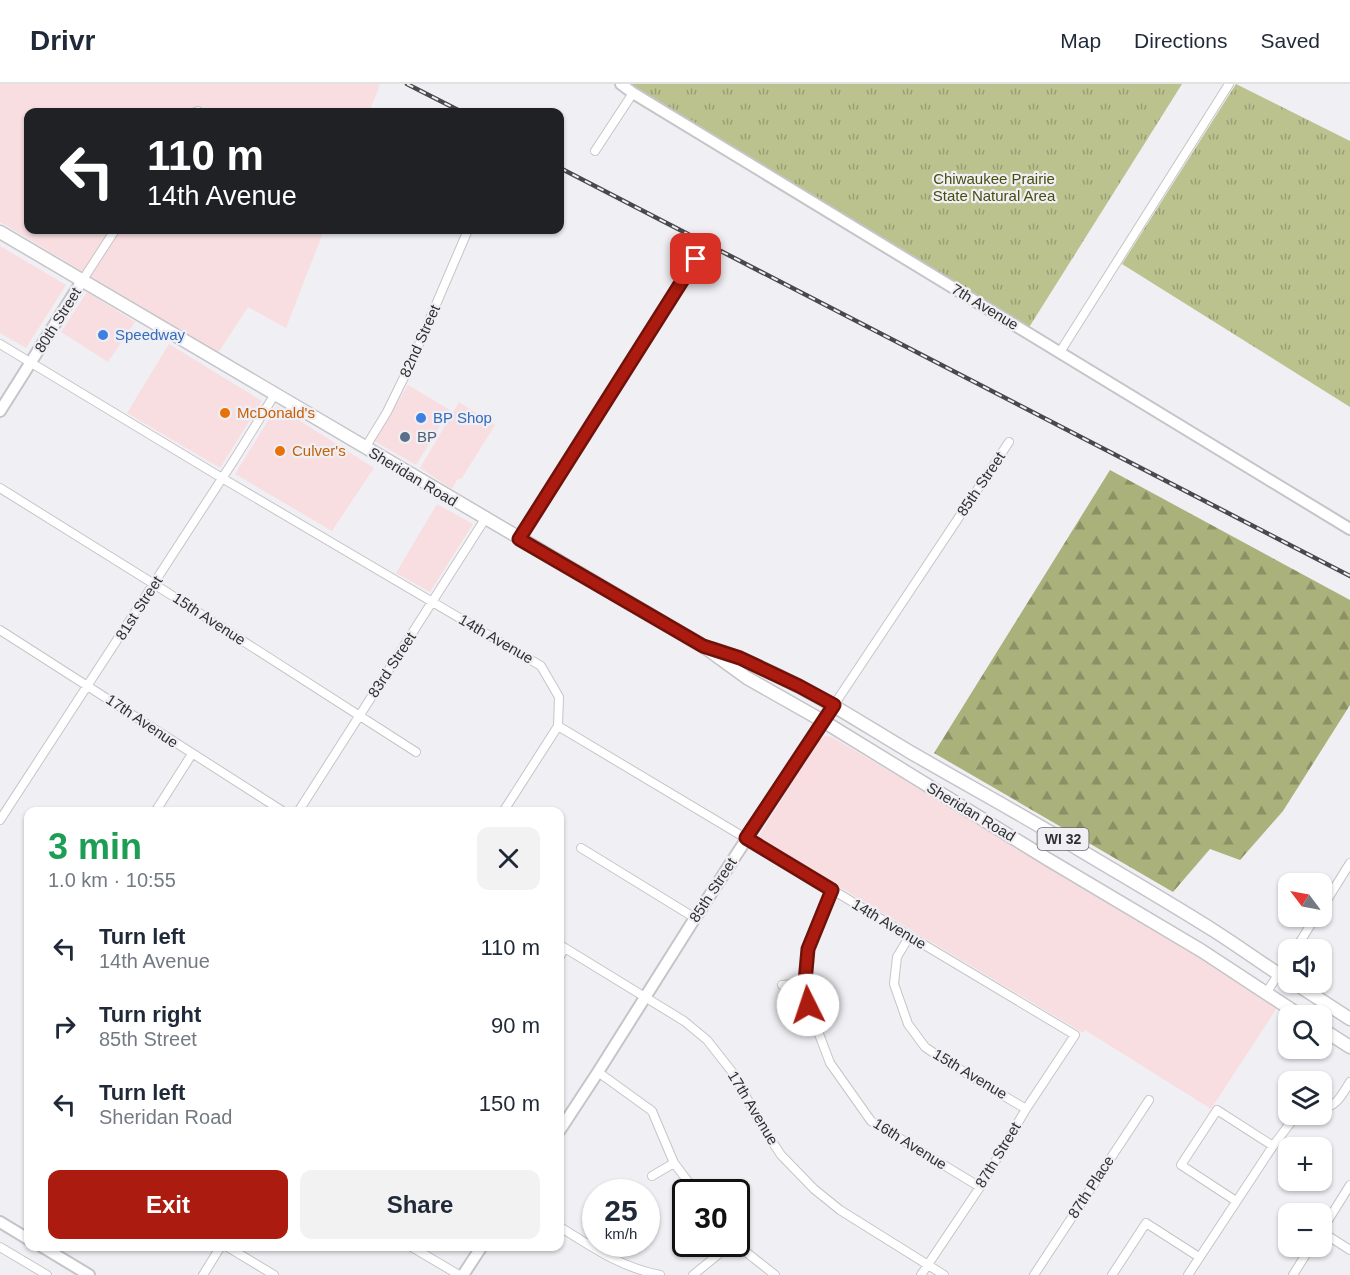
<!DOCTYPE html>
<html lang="en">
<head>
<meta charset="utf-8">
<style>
	body { margin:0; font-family:Arial,sans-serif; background:#f2f2f3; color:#1f2937; height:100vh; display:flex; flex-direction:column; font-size:22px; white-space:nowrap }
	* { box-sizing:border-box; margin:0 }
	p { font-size:20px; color:#747a83 }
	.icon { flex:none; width:33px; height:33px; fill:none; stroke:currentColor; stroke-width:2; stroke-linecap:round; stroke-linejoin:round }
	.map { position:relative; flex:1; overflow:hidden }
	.side { position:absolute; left:24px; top:723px; width:540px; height:444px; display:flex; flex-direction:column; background:#fff; border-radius:12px; box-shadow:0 2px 4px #0004 }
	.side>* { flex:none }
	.top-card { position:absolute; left:24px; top:24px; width:540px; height:126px; border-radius:12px; box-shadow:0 2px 4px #0004; background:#202124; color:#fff; overflow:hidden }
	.needle { width:39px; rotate:302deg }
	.controls { position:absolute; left:1278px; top:789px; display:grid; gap:12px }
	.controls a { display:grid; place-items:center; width:54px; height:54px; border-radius:12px; background:#fff; box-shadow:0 2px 4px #0004; font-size:30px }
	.speed { position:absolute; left:582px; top:1095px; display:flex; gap:12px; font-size:30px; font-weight:700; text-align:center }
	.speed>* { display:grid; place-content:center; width:78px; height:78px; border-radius:50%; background:#fff; box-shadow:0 2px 4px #0004; line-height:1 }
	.speed small { font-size:15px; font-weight:400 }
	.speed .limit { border:3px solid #111; border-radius:9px; background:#fff; color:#111 }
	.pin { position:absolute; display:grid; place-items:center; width:51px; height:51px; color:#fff; margin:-26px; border-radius:12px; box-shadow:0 3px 9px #0006 }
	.me { position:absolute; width:66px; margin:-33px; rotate:356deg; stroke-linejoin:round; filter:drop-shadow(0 0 4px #0008) }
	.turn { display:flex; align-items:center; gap:21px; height:126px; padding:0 24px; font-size:27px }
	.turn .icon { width:78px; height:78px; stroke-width:2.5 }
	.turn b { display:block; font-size:42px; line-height:51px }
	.round { display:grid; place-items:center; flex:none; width:63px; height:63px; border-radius:12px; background:#f2f2f3 }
	.head { display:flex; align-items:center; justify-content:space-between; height:102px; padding:0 24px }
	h1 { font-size:36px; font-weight:700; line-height:45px; color:#1e9e55 }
	.action { display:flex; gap:12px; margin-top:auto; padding:12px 24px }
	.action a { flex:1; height:69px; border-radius:12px; background:#ac1b0f; color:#fff; font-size:24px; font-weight:700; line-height:69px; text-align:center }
	.action a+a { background:#f2f2f3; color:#1f2937 }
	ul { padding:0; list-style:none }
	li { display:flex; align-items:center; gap:18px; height:78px; padding:0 24px }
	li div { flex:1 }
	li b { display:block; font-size:22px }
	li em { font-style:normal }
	header { display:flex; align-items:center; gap:36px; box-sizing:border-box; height:84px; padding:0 30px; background:#fff; border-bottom:2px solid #e0e1e3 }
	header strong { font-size:28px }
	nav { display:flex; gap:33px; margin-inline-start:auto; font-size:21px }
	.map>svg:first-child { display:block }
	.commercial { fill:#f9dee1 }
	.forest { fill:url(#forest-firs) }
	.park { fill:url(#park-tufts) }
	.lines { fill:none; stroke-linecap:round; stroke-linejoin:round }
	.street-casing { stroke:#c5c5c9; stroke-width:10 }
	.secondary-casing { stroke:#c5c5c9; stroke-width:14 }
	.primary-casing { stroke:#c5c5c9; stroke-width:15 }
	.street { stroke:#fff; stroke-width:8 }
	.secondary { stroke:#fff; stroke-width:10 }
	.primary { stroke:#fff; stroke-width:12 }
	.rail-casing { stroke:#49494b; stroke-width:4.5 }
	.rail { stroke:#efeff4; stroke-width:2; stroke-dasharray:7; stroke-linecap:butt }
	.route-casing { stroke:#70120a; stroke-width:15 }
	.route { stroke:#ac1b0f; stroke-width:10 }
	.shop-dot { fill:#3f7fe0; stroke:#efeff4; stroke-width:2 }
	.food-dot { fill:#e8710a; stroke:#efeff4; stroke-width:2 }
	.service-dot { fill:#5c6f8a; stroke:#efeff4; stroke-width:2 }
	.labels { text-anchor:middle; stroke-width:4.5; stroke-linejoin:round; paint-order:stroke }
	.shield { fill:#efeff4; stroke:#6a6a6d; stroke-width:1.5 }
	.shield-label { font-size:14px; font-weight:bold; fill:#313133 }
	.park-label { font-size:15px; fill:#494e0e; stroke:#efeff4 }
	.street-label { font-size:15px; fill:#313133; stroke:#efeff4 }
	.shop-label { font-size:15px; fill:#366cbe; stroke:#efeff4; text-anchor:start }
	.food-label { font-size:15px; fill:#c56008; stroke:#efeff4; text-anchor:start }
	.service-label { font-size:15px; fill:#4e5e75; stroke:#efeff4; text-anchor:start }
</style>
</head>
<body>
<header>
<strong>Drivr</strong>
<nav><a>Map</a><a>Directions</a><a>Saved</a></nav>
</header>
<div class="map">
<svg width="1350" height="1191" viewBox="0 0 1350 1191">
	<defs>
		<pattern id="forest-firs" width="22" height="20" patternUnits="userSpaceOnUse" patternTransform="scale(1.5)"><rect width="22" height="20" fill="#aab17a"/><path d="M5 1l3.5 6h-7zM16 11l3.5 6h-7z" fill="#8b9165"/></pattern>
		<pattern id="park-tufts" width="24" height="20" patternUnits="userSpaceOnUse" patternTransform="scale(1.5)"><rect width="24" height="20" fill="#bbc28e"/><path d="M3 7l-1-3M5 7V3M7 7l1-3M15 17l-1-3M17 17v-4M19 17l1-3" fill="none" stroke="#999e75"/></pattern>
	</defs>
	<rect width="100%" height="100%" fill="#efeff4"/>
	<path class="commercial" d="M 0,0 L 377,0 L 380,1 L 369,28 L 28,28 L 28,146 L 324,146 L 286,244 L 248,223 L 218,269 L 0,138 Z
		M 0,162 L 66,201 L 26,264 L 0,249 Z
		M 87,208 L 135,238 L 108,278 L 61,248 Z
		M 169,260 L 262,317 L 220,384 L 127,329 Z
		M 408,301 L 450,326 L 416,381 L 374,357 Z
		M 459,318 L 495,341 L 462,394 L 457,396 L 452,405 L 420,384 Z
		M 277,322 L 374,384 L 332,447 L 235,390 Z
		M 437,420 L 473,440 L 430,508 L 396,489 Z
		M 825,652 L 832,653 L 1183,861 L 1277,924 L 1211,1025 L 1085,946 L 1083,949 L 761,756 L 759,752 L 762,747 L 805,678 L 820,656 Z"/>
	<path class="forest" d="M 1110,386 L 1350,516 L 1350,621 L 1283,727 L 1240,776 L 1210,765 L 1173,808 L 934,669 Z"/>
	<path class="park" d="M 627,0 L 1182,0 L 1028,245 Z
		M 1236,0 L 1350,57 L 1350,323 L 1122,180 Z"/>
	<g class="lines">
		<g class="street-casing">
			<path id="street" d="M 195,28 L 198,27
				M 595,67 L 633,9
				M 82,197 L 115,146
				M 0,260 L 222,394 L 541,582 L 559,613 L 558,642 L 503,728
				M 1060,268 L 1229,0
				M 365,364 L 387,328 L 410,281 L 468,146
				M 0,404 L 154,500 L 416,668
				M 519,455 L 696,175
				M 0,546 C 95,606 189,668 284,728
				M 834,621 L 1009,358
				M 558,642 L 1075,951 L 1026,1025 L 980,1103 L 921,1191
				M 155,728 L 192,670
				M 298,728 L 485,435
				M 0,736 L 234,376 L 275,310
				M 581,764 L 695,834
				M 832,806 L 808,865 L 805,899 L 808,921 L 830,979 L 871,1037 L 980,1103
				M 1322,824 L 1350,779
				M 909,853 L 897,873 L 894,900 L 908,940 L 925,963 L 944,976 L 1026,1025
				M 560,861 L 684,937 L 707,956 L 733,989 L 762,1042 L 781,1071 L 814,1105 L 840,1126 L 944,1191
				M 1295,866 L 1316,832
				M 560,872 L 565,864
				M 782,901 L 805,899
				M 1266,909 L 1288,876
				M 598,988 L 652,1027 L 674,1079 L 696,1108
				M 1322,1025 C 1338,1021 1341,1012 1350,998
				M 652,1092 L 674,1079
				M 1236,1117 L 1181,1081 L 1217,1026 L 1273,1062
				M 560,1143 C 594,1164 620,1183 660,1191
				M 1322,1146 L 1350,1101
				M 1322,1148 L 1350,1166
				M 736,1160 L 775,1191
				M 226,1162 L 274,1191
				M 410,1162 L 459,1191
				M 0,1163 L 47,1191
				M 203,1191 L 221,1162
				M 693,1191 L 731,1160
				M 1034,1191 L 1149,1016
				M 1112,1191 L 1146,1139 L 1199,1173
				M 1188,1191 L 1273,1062 L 1291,1038 L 1301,1030
				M 1293,1191 L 1311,1162"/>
		</g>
		<g class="secondary-casing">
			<path id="secondary" d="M 621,0 L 633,9 L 1350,445
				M 0,327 L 82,197
				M 560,1046 L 598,988 L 695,834 L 834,621
				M 0,1138 L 28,1155
				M 41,1162 L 89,1191
				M 463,1191 L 482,1162"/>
		</g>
		<g class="primary-casing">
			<path id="primary" d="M 0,148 L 703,562 L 747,594 L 823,637 L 1049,776 L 1202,867 L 1301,932
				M 713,565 C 785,588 846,630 910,668 C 967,701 1024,732 1080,766 C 1125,793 1172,820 1216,848 C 1241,864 1264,881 1288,896
				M 1293,898 L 1350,935
				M 1322,945 L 1350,963"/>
		</g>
		<use href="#street" class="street"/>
		<use href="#secondary" class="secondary"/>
		<use href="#primary" class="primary"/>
		<g class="rail-casing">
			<path id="rail" d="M 407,0 L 462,28
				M 560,84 L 1350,492"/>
		</g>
		<use href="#rail" class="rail"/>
	</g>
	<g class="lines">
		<g class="route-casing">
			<path id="route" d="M 696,175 L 519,455 L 703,562 L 740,574 L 799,602 L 834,621 L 746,754 L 832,806 L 808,865 L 805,898 L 808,921"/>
		</g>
		<use href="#route" class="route"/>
	</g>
	<g class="shop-dot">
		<circle cx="103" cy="251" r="6"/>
		<circle cx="421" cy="334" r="6"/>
	</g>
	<g class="food-dot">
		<circle cx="225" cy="329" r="6"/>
		<circle cx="280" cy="367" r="6"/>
	</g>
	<circle class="service-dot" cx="405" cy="353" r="6"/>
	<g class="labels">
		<rect class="shield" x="1037.5" y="744" width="51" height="22" rx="4.5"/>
		<g class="shield-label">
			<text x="1063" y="760">WI 32</text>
		</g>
		<g class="park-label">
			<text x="994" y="100">Chiwaukee Prairie<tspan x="994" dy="17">State Natural Area</tspan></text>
		</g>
		<g class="street-label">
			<text transform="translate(985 223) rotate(31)" y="5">7th Avenue</text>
			<text transform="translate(58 236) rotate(-58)" y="5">80th Street</text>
			<text transform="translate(420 257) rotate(-66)" y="5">82nd Street</text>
			<text transform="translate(413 393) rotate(31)" y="5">Sheridan Road</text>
			<text transform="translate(981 400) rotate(-56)" y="5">85th Street</text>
			<text transform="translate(139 524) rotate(-57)" y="5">81st Street</text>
			<text transform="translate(209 535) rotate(33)" y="5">15th Avenue</text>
			<text transform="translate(496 555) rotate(30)" y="5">14th Avenue</text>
			<text transform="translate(392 581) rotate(-57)" y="5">83rd Street</text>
			<text transform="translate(142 637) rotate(34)" y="5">17th Avenue</text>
			<text transform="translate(971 728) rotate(31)" y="5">Sheridan Road</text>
			<text transform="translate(713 806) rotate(-57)" y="5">85th Street</text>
			<text transform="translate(889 840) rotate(31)" y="5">14th Avenue</text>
			<text transform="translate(970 990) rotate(31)" y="5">15th Avenue</text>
			<text transform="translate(753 1024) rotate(59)" y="5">17th Avenue</text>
			<text transform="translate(910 1060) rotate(32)" y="5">16th Avenue</text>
			<text transform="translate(998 1071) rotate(-59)" y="5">87th Street</text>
			<text transform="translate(1091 1103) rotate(-57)" y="5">87th Place</text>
		</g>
		<g class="shop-label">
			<text x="115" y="256">Speedway</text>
			<text x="433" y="339">BP Shop</text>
		</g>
		<g class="food-label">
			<text x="237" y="334">McDonald's</text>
			<text x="292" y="372">Culver's</text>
		</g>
		<g class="service-label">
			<text x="417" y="358">BP</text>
		</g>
	</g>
</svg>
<div class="controls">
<a><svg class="needle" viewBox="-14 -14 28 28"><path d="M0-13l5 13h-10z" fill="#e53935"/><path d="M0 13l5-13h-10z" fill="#747a83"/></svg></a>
<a><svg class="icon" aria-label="sound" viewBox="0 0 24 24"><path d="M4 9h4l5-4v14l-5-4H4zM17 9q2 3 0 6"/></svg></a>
<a><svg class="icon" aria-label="search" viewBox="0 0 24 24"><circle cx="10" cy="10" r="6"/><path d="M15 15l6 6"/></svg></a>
<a><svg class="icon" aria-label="layers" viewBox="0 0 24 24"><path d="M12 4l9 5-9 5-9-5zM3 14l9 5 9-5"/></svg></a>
<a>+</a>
<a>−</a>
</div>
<div class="speed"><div>25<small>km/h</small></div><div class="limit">30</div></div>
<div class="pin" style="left:696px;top:175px;background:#d93025"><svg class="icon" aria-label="arrive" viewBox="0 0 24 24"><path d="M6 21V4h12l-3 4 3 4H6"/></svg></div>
<svg class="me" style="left:808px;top:921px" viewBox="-20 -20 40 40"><circle r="19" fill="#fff"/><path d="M0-13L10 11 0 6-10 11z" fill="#ac1b0f"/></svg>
<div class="top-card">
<div class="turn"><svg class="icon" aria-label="left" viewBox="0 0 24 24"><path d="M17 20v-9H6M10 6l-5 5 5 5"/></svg><div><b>110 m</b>14th Avenue</div></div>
</div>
<section class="side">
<div class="head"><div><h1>3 min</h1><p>1.0 km · 10:55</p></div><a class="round"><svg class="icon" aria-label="close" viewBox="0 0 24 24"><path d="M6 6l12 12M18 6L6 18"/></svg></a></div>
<ul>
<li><svg class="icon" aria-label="left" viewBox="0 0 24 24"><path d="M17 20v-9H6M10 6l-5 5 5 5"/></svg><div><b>Turn left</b><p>14th Avenue</p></div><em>110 m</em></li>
<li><svg class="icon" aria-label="right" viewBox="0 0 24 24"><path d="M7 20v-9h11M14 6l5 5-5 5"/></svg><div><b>Turn right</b><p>85th Street</p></div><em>90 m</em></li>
<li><svg class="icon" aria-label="left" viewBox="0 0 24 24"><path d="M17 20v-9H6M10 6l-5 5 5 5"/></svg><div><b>Turn left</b><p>Sheridan Road</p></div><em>150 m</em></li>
</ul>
<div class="action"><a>Exit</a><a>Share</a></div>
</section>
</div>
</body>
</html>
